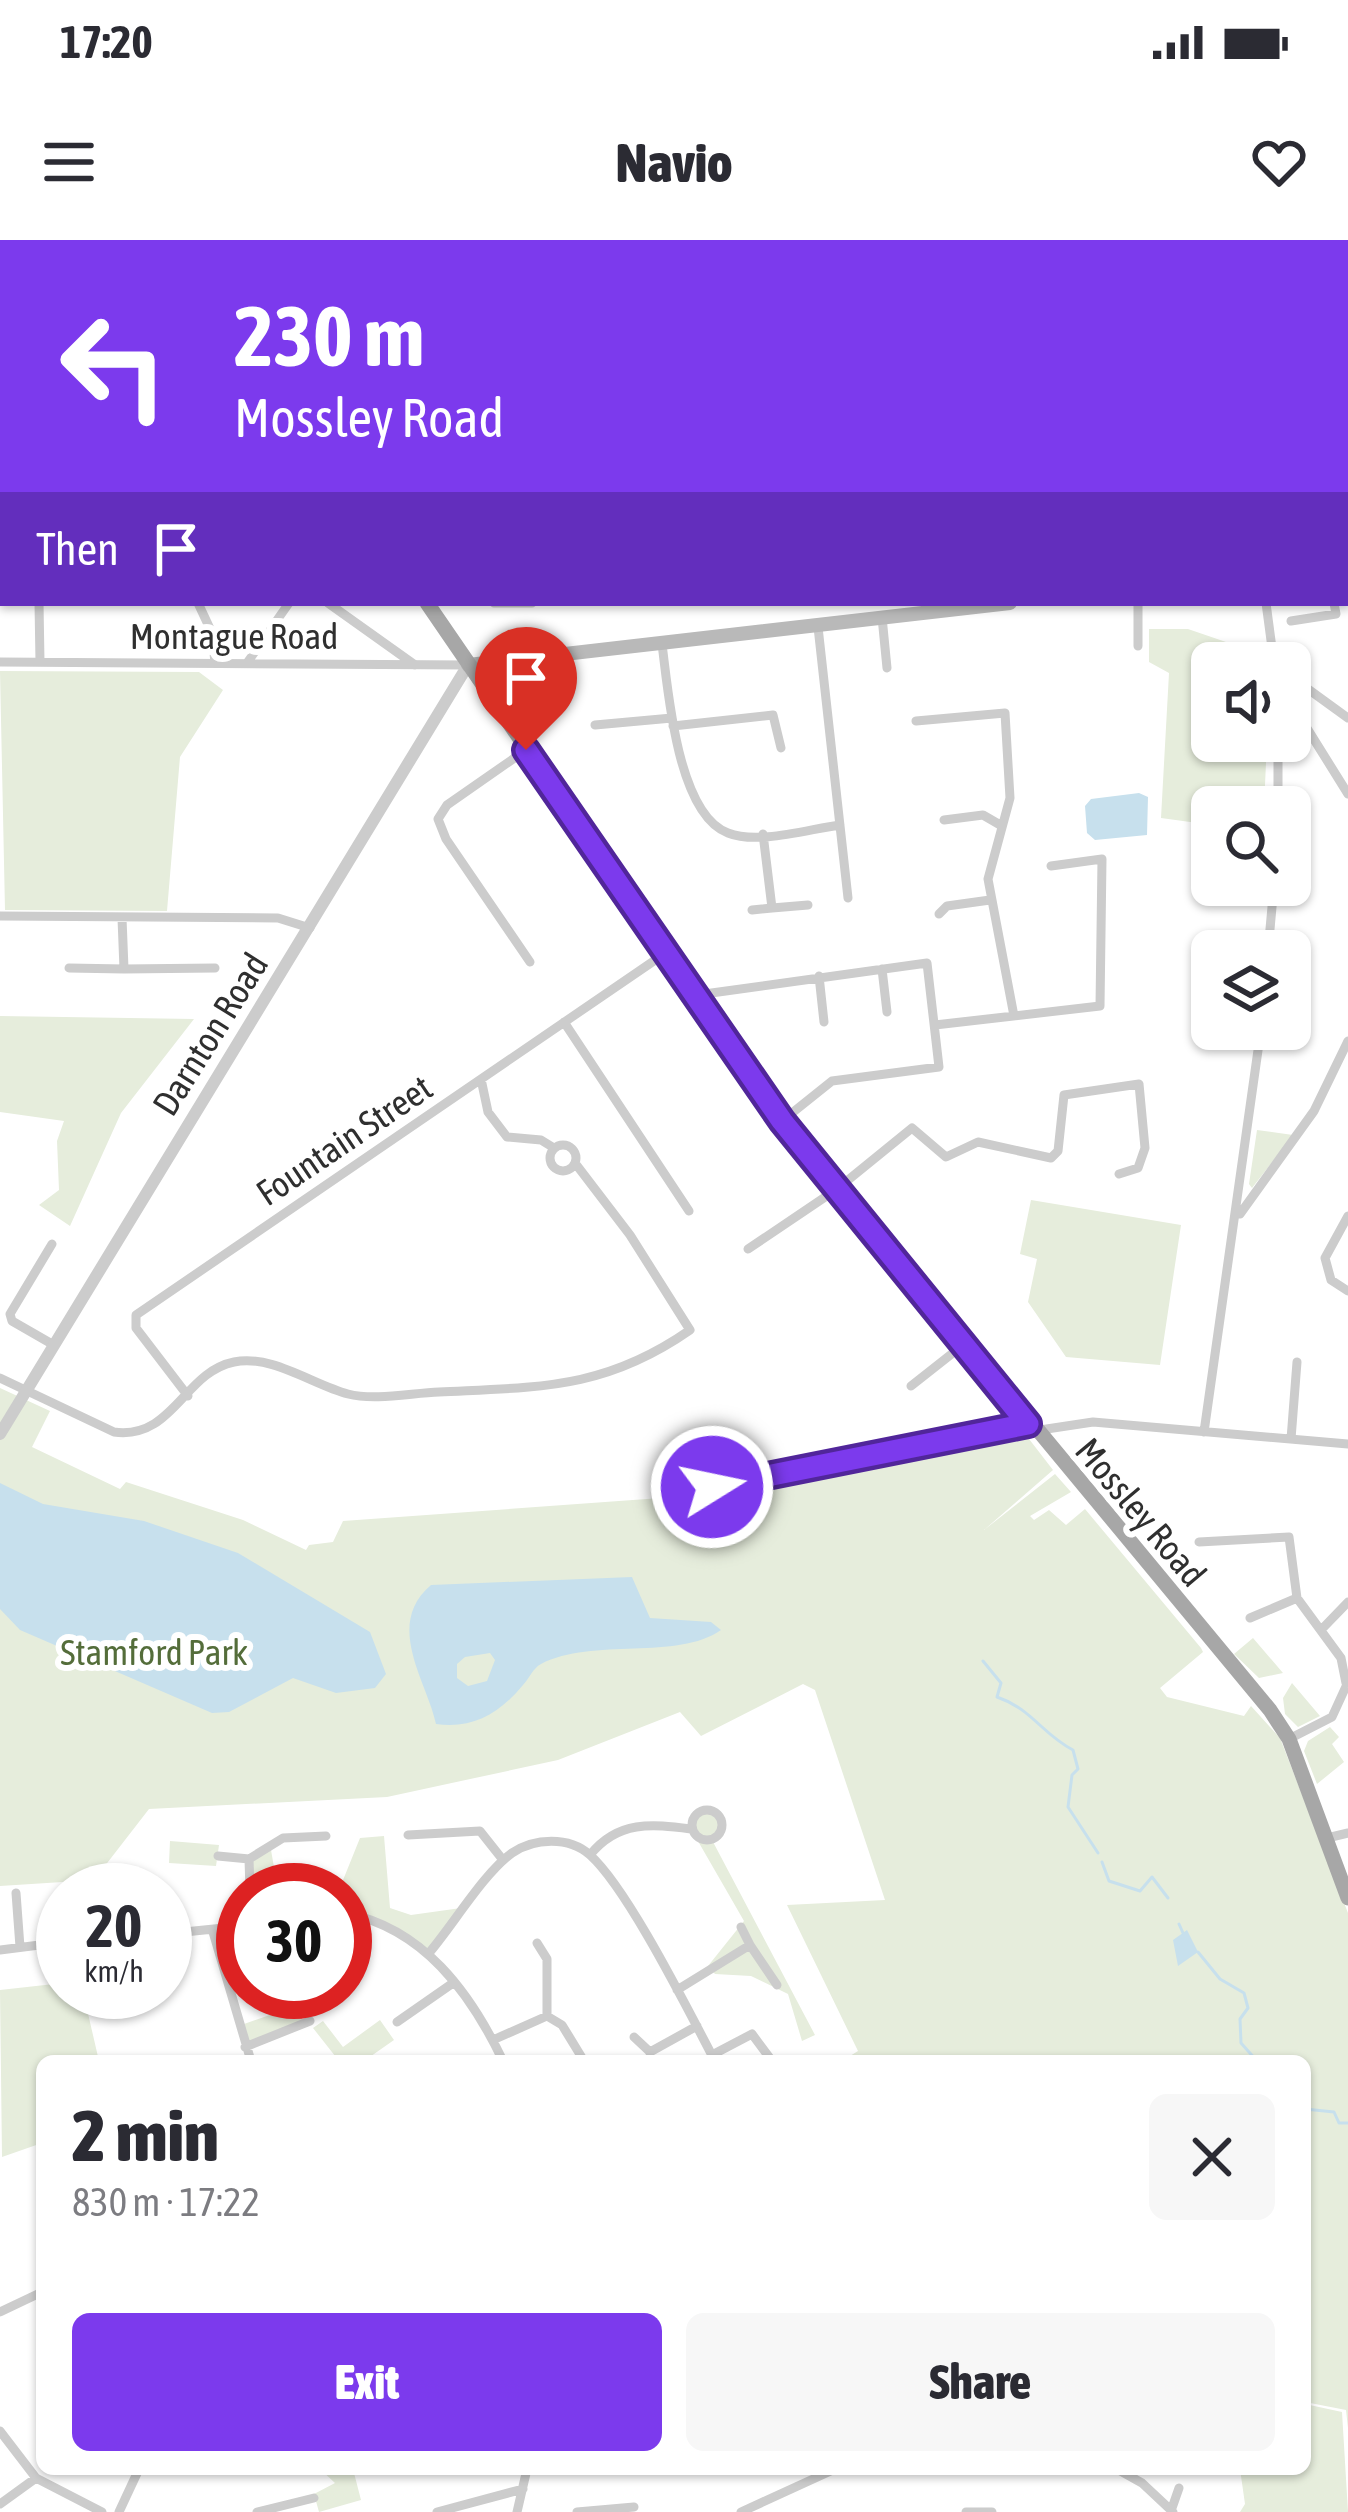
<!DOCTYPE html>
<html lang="en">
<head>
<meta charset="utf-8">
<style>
	body { margin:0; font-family:"Asap Condensed",sans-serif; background:#f7f7f7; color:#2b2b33; height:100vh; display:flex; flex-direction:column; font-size:45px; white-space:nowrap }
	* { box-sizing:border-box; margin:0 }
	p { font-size:39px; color:#7c7c81 }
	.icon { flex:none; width:66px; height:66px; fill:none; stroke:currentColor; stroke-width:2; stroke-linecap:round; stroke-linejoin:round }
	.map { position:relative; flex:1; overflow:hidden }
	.details { position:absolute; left:36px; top:1815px; width:1275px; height:420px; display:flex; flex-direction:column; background:#fff; border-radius:18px; box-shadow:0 3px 9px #0004 }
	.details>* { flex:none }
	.hud { position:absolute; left:0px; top:0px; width:1350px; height:366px; box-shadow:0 3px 9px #0004; background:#7c3aed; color:#fff; overflow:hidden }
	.controls { position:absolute; left:1191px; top:402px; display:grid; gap:24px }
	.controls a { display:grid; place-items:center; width:120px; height:120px; border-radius:18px; background:#fff; box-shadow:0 3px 9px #0004; font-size:60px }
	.speed { position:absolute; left:36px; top:1623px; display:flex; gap:24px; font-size:60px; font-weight:700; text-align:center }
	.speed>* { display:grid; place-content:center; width:156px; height:156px; border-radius:50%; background:#fff; box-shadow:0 3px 9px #0004; line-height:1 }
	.speed small { font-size:30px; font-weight:400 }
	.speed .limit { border:18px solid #d22; background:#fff; color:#111 }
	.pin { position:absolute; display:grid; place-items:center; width:102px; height:102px; color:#fff; margin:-123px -51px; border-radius:50% 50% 50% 0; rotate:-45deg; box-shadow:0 0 12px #0007 }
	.pin .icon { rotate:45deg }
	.me { position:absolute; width:132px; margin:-66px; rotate:80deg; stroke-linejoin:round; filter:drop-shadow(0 0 9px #0008) }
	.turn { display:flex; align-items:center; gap:42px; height:252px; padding:0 36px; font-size:54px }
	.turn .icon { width:156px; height:156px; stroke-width:2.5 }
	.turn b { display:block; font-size:84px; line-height:102px }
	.then { display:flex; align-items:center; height:114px; padding:0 36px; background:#0003; gap:24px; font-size:45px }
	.round { display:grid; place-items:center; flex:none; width:126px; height:126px; border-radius:18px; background:#f7f7f7 }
	.overview { display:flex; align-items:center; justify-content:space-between; height:204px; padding:0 36px }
	h1 { font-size:72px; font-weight:800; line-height:90px }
	.button { display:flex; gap:24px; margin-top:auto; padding:24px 36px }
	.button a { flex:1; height:138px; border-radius:18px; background:#7c3aed; color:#fff; font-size:48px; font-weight:800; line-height:138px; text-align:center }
	.button a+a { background:#f7f7f7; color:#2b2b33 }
	.status { display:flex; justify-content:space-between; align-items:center; height:84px; padding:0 60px; background:#fff; direction:ltr }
	.status svg { height:33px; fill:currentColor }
	header { display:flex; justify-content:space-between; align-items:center; height:156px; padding:0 36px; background:#fff; font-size:54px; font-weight:800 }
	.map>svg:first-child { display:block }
	.green { fill:#e6eddc }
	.water { fill:#c7e0ed; fill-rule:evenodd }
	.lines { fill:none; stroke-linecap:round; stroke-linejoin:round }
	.stream { stroke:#c7e0ed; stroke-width:3 }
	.minor { stroke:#ccc; stroke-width:9 }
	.tertiary { stroke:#ccc; stroke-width:12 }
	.secondary { stroke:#b9b9b9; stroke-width:14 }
	.primary { stroke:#a7a7a7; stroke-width:15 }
	.route-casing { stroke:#51269a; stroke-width:30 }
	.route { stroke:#7c3aed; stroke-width:21 }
	.labels { text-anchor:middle; stroke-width:12; stroke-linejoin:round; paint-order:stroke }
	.street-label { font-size:36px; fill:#2f2f2f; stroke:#fff }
	.park-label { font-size:36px; fill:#546d3a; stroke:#fff }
</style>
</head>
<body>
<div class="status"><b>17:20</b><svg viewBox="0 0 49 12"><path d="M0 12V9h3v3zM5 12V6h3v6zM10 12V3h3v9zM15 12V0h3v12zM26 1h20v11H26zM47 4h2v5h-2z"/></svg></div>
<header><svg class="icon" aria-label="menu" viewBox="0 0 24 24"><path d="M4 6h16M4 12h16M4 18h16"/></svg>Navio<svg class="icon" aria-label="heart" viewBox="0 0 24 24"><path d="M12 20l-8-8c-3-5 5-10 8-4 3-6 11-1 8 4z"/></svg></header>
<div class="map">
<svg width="1348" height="2272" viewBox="0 0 1348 2272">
	<rect width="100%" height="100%" fill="#fff"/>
	<path class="green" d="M 1149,389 L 1188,389 L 1264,415 L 1265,423 L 1212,423 L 1212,501 L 1267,501 L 1264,567 L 1212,567 L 1212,585 L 1161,578 L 1169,433 L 1149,422 Z
		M 0,431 L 199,432 L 223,450 L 180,517 L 167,671 L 5,670 Z
		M 0,776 L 194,779 L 121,873 L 70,986 L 39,965 L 59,950 L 57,901 L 64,881 L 0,872 Z
		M 1257,890 L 1293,895 L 1252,948 L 1249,944 Z
		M 1031,960 L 1181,985 L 1160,1125 L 1066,1117 L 1028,1062 L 1037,1019 L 1020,1014 Z
		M 0,1148 L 50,1171 L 32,1207 L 120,1249 L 126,1242 L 243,1280 L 306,1310 L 309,1305 L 333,1302 L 343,1281 L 716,1254 L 1019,1186 L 1053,1230 L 984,1290 L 1055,1234 L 1071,1252 L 1030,1276 L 1034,1280 L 1049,1270 L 1066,1285 L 1085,1269 L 1201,1408 L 1203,1412 L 1160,1448 L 1167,1457 L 1244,1476 L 1251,1466 L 1280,1498 L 1348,1673 L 1348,2188 L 1346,2170 L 1305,2162 L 1305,1821 L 842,1821 L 858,1811 L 787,1665 L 885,1660 L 815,1450 L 803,1444 L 701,1496 L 680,1472 L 558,1520 L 387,1557 L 149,1569 L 94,1640 L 0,1646 Z
		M 1253,1398 L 1283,1433 L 1259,1438 L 1234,1414 Z
		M 1292,1443 L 1320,1476 L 1298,1487 L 1285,1474 L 1283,1458 Z
		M 1330,1487 L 1339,1497 L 1332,1504 L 1344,1522 L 1317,1544 L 1304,1511 L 1308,1501 Z
		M 704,1570 L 719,1577 L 721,1590 L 712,1600 L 815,1795 L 802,1801 L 788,1754 L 751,1736 L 715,1734 L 708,1726 L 744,1681 L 691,1589 L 695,1575 Z
		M 384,1596 L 390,1668 L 411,1675 L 461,1668 L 429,1713 L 417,1702 L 345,1673 L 345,1650 L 339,1650 L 360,1598 Z
		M 170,1601 L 219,1605 L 216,1626 L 169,1623 Z
		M 271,1610 L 278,1650 L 260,1650 L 249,1619 Z
		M 63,1743 L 63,1752 L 83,1752 L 99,1821 L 42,1821 L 42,1903 L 2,1917 L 0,1750 Z
		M 296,1766 L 304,1783 L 245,1807 L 244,1784 Z
		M 380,1780 L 394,1800 L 364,1821 L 339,1821 L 313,1788 L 323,1781 L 343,1807 Z
		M 1305,2164 L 1342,2172 L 1348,2272 L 1240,2272 L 1245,2264 L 1240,2229 L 1305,2229 Z
		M 320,2229 L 353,2229 L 361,2260 L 319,2272 L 314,2254 L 335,2243 Z"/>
	<path class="water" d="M 1139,553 L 1148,557 L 1147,595 L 1095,600 L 1087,593 L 1085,566 L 1091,559 Z
		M 0,1243 L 43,1264 L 144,1281 L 238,1313 L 370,1392 L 386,1434 L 375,1448 L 336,1453 L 293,1438 L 229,1472 L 212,1473 L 20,1390 L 0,1369 Z
		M 632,1337 L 650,1378 L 711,1382 L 721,1390 C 677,1421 593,1397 541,1424 C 533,1428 529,1439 523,1445 C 499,1474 473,1489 436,1484 C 427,1441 384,1385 431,1345 ZM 490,1413 L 495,1420 L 487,1441 L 468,1446 L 457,1438 L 457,1424 L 465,1417 Z
		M 1187,1690 L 1198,1712 L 1178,1726 L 1173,1700 Z"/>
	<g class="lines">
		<path class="stream" d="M 983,1421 L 1001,1443 L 997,1457 C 1032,1469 1042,1494 1073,1510 L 1078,1529 L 1072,1535 L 1068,1567 L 1098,1613
			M 1102,1622 L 1109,1641 L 1140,1651 L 1152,1637 L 1168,1658
			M 1179,1684 L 1183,1693
			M 1198,1712 L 1220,1739 L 1244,1753 L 1248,1768 L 1240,1779 L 1241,1803 L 1257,1821
			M 1305,1869 L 1334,1872 L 1339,1883 L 1348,1883"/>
		<path class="minor" d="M 427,0 L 431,3
			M 687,0 L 693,3
			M 991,0 L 999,3
			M 1045,0 L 1046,3
			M 1129,0 L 1130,3
			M 1320,0 L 1322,3
			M 37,3 L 39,0
			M 248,3 L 249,2
			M 372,3 L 374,0
			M 545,3 L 548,0
			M 628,3 L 630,0
			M 764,3 L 765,0
			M 945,3 L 946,0
			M 1347,29 L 1348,29
			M 0,50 L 3,46
			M 0,113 L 3,115
			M 1347,251 L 1348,251
			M 0,266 L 3,272
			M 0,313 L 3,313
			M 39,363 L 40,422
			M 198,363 L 212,393 L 215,423
			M 328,363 L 415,425
			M 494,363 L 532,363
			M 1138,363 L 1138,406
			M 1266,363 L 1274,423
			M 882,377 L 887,428
			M 1291,381 L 1336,374 L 1334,363
			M 818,387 L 848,658
			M 662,404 C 668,449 677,574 728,593 C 758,605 809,589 840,585
			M 0,422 L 468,425
			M 247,423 L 289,363
			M 1290,436 L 1348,478
			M 1290,461 L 1348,554
			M 916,481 L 1005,473 L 1010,558 L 988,639 L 1014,776
			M 595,485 L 672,478
			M 673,486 L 773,475 L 781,508
			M 526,510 L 447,565 L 438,579 L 446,599 L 530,722
			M 1278,567 L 1278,501
			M 944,580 L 983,575 L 1002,586
			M 763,594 L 772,668 L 808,665
			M 752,670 L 772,668
			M 939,674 L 947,666 L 990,660
			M 0,676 L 278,678 L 310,688
			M 122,678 L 124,729 L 215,728
			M 1268,711 L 1274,645
			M 69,728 L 124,729
			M 882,729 L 887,772
			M 819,736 L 824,782
			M 697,755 L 927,723 L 939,827 L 832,841 L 782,881
			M 564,782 L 689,971
			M 935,785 L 1100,766 L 1102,619 L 1051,626
			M 481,839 L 488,872 L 507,897 L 541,900 L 554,908
			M550 918a13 13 0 1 1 26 0a13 13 0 1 1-26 0Z
			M 1240,974 L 1314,871 L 1348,801
			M 1348,976 L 1325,1018 L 1331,1040 L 1348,1051
			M 52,1004 L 10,1074 L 12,1081 L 52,1104
			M 748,1009 L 837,949 L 912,888 L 946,917 L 978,902 L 1051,918 L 1058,911 L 1064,855 L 1139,844 L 1145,908 L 1138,928 L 1119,934
			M 0,1138 L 114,1192 C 173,1200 184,1132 234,1122 C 272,1114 313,1145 348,1154 C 375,1161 411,1153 439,1152 C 538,1147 604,1150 690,1090 L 630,995 L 575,923
			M 911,1146 L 963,1105
			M 188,1156 L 136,1088 L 136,1075 L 664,714
			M 1040,1190 L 1093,1182 L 1348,1204
			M 1204,1192 L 1261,789
			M 1291,1199 L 1297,1122
			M 712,1247 L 1028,1184
			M 1199,1302 L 1289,1297 L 1297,1358
			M 1250,1378 L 1297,1358 L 1341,1418 L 1346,1443
			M 1321,1390 L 1348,1362
			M 1289,1499 L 1332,1477 L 1348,1442
			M692 1585a15 15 0 1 1 30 0a15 15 0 1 1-30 0Z
			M 408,1595 L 480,1591 L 503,1620
			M 1327,1598 L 1348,1593
			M 590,1615 C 618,1580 652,1584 691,1589
			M 218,1616 L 249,1619 L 250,1650
			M 249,1619 L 283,1598 L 326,1596
			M 16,1653 L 20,1707
			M 345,1673 C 423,1688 470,1752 503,1821
			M 741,1687 L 750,1705
			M 213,1692 L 251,1821
			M 165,1694 L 243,1686
			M 537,1703 L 547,1719 L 547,1776
			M 0,1710 L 63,1702
			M 429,1713 C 453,1685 484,1633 512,1613 C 534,1598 569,1596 590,1615 C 628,1649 689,1772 715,1821
			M 677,1750 L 750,1705 L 777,1745
			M 397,1782 L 453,1743
			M 634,1797 L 650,1812 L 651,1821
			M 493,1800 L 547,1776 L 562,1785 L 584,1821
			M 245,1807 L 310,1781
			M 650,1812 L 697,1786
			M 712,1815 L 752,1794 L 772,1821
			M 0,2072 L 42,2052
			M 0,2191 L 36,2238 L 102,2272
			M 1117,2229 L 1142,2243 L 1173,2272
			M 0,2264 L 36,2238
			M 1172,2268 L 1179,2248
			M 119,2272 L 139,2229
			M 257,2272 L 314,2258
			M 437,2272 L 523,2249
			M 517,2272 L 527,2229
			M 577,2272 L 634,2267
			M 741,2272 L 835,2229
			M 966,2272 L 992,2272"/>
		<path class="tertiary" d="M 0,1194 L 468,425"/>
		<path class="secondary" d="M 523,0 L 528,3
			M 1347,320 L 1348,320
			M 468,425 L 1010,363"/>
		<path class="primary" d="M 178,0 L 180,3
			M 427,363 L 782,881 L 1270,1470 L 1289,1499 L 1348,1658"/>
	</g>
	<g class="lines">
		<g class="route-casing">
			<path id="route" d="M 526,510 L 782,881 L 1028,1184 L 712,1247"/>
		</g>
		<use href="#route" class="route"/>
	</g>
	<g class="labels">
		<g class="street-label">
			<text x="234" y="409">Montague Road</text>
			<text transform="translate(210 794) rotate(-58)" y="13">Darnton Road</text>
			<text transform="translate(344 900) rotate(-34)" y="13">Fountain Street</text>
			<text transform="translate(1141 1272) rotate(50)" y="13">Mossley Road</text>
		</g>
		<g class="park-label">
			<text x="154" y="1425">Stamford Park</text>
		</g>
	</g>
</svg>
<div class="controls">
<a><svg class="icon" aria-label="sound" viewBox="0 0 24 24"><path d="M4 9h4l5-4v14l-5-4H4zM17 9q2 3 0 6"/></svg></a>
<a><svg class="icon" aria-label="search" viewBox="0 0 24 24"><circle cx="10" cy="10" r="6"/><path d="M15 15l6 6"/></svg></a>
<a><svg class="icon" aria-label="layers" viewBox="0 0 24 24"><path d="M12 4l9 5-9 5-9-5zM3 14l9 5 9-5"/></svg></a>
</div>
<div class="speed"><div>20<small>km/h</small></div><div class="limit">30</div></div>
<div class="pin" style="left:526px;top:510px;background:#d93025"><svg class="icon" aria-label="arrive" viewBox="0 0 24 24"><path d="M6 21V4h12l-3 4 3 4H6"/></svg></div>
<svg class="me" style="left:712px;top:1247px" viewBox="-20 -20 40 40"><circle r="17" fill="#7c3aed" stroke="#fff" stroke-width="3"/><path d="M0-11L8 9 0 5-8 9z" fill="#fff"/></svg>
<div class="hud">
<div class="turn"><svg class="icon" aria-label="left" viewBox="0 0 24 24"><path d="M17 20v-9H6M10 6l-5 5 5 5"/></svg><div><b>230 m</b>Mossley Road</div></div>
<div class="then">Then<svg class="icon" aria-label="arrive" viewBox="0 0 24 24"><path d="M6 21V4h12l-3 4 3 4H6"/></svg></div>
</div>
<section class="details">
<div class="overview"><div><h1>2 min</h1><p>830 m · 17:22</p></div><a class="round"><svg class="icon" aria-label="close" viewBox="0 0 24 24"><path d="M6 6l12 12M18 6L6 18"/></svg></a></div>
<div class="button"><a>Exit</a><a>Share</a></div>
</section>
</div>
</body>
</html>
